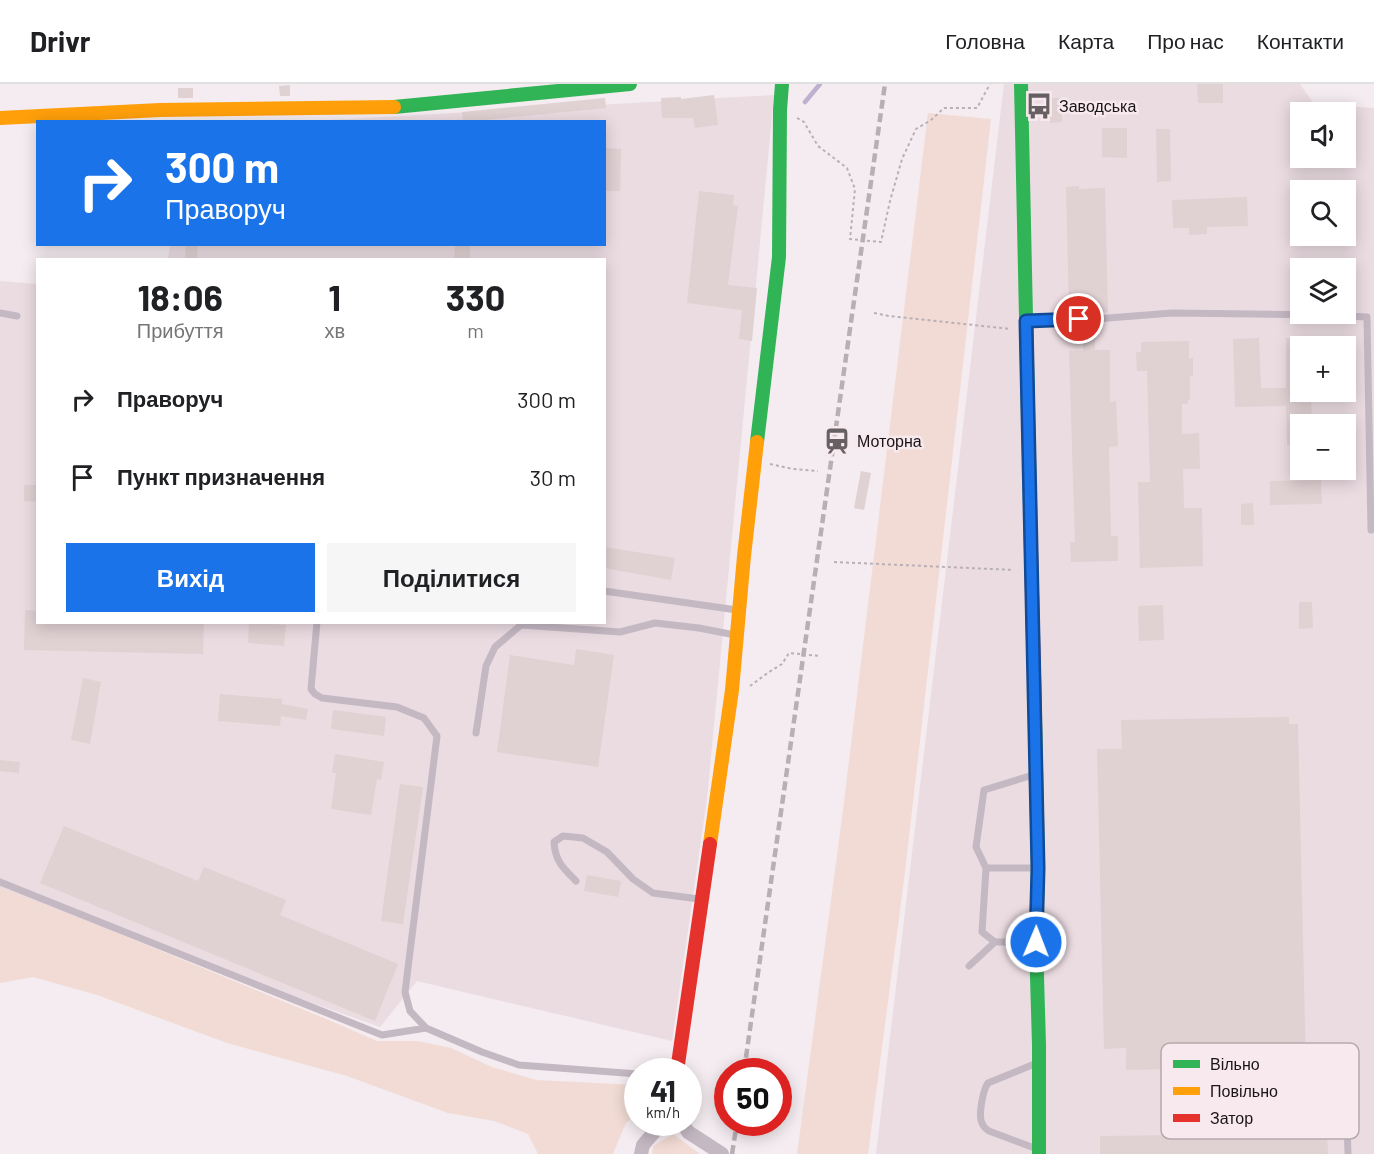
<!DOCTYPE html>
<html lang="uk">
<head>
<meta charset="utf-8">
<style>
	body { margin:0; font-family:Barlow,sans-serif; background:#f6f6f6; color:#202124; height:100vh; display:flex; flex-direction:column; font-size:22px; white-space:nowrap }
	* { box-sizing:border-box; margin:0 }
	p { font-size:20px; color:#757577 }
	.icon { flex:none; width:33px; height:33px; fill:none; stroke:currentColor; stroke-width:2; stroke-linecap:round; stroke-linejoin:round }
	.map { position:relative; flex:1; overflow:hidden }
	.side { position:absolute; left:36px; top:174px; width:570px; height:366px; display:flex; flex-direction:column; background:#fff; border-radius:0px; box-shadow:0 3px 15px #0003 }
	.side>* { flex:none }
	.top-card { position:absolute; left:36px; top:36px; width:570px; height:126px; border-radius:0px; box-shadow:0 3px 15px #0003; background:#1a73e8; color:#fff; overflow:hidden }
	.controls { position:absolute; left:1290px; top:18px; display:grid; gap:12px }
	.controls a { display:grid; place-items:center; width:66px; height:66px; border-radius:0px; background:#fff; box-shadow:0 3px 15px #0003; font-size:30px }
	.speed { position:absolute; left:624px; top:974px; display:flex; gap:12px; font-size:30px; font-weight:700; text-align:center }
	.speed>* { display:grid; place-content:center; width:78px; height:78px; border-radius:50%; background:#fff; box-shadow:0 3px 15px #0003; line-height:1 }
	.speed small { font-size:15px; font-weight:400 }
	.speed .limit { border:9px solid #d22; background:#fff; color:#111 }
	.pin { position:absolute; display:grid; place-items:center; width:51px; height:51px; color:#fff; margin:-26px; border:3px solid #fff; border-radius:50%; box-shadow:0 2px 6px #0007 }
	.me { position:absolute; width:66px; margin:-33px; rotate:1deg; stroke-linejoin:round; filter:drop-shadow(0 0 4px #0008) }
	.turn { display:flex; align-items:center; gap:21px; height:126px; padding:0 30px; font-size:27px }
	.turn .icon { width:78px; height:78px; stroke-width:2.5 }
	.turn b { display:block; font-size:42px; line-height:51px }
	.eta { display:flex; justify-content:space-evenly; align-items:center; height:102px; text-align:center }
	.eta b { font-size:36px; font-weight:700; line-height:42px }
	.primary-button { display:flex; gap:12px; margin-top:auto; padding:12px 30px }
	.primary-button a { flex:1; height:69px; border-radius:0px; background:#1a73e8; color:#fff; font-size:24px; font-weight:700; line-height:69px; text-align:center }
	.primary-button a+a { background:#f6f6f6; color:#202124 }
	ul { padding:0; list-style:none }
	li { display:flex; align-items:center; gap:18px; height:78px; padding:0 30px }
	li div { flex:1 }
	li b { display:block; font-size:22px }
	li em { font-style:normal }
	header { display:flex; align-items:center; gap:36px; box-sizing:border-box; height:84px; padding:0 30px; background:#fff; border-bottom:2px solid #e0e0e0 }
	header strong { font-size:28px }
	nav { display:flex; gap:33px; margin-inline-start:auto; font-size:21px }
	.map>svg:first-child { display:block }
	.built { fill:#ebdce2; fill-rule:evenodd }
	.green { fill:#f2dbd4 }
	.lines { fill:none; stroke-linecap:round; stroke-linejoin:round }
	.stream { stroke:#bdb0d0; stroke-width:4.5 }
	.building { fill:#e0d1d3 }
	.path { stroke:#b8b0b6; stroke-width:2; stroke-dasharray:3 3; stroke-linecap:butt }
	.lane { stroke:#c4b8c3; stroke-width:7 }
	.street { stroke:#c4b8c3; stroke-width:14 }
	.fast { stroke:#30b455; stroke-width:14 }
	.slow { stroke:#ff9f0a; stroke-width:14 }
	.jam { stroke:#e5322d; stroke-width:14 }
	.rail { stroke:#b8afb5; stroke-width:4.5; stroke-dasharray:9 4.5; stroke-linecap:butt }
	.route-casing { stroke:#114b97; stroke-width:15 }
	.route { stroke:#1a73e8; stroke-width:10 }
	.labels { text-anchor:middle; stroke-width:5; stroke-linejoin:round; paint-order:stroke }
	.poi-label { font-size:16px; fill:#191416; stroke:#f8e9ef; text-anchor:start }
	.key { fill:#f8e9ef; stroke:#b5a9ae; stroke-width:1.5 }
	.key-label { font-size:16px; fill:#191416 }
</style>
</head>
<body>
<header>
<strong>Drivr</strong>
<nav><a>Головна</a><a>Карта</a><a>Про нас</a><a>Контакти</a></nav>
</header>
<div class="map">
<svg width="1374" height="1070" viewBox="0 0 1374 1070">
	<rect width="100%" height="100%" fill="#f4ecf0"/>
	<path class="built" d="M 1004,0 L 1300,0 L 1314,20 L 1374,24 L 1374,1070 L 876,1070 ZM 1300,28 L 1346,28 L 1346,74 L 1300,74 ZM 1300,106 L 1346,106 L 1346,152 L 1300,152 ZM 1300,184 L 1346,184 L 1346,230 L 1300,230 ZM 1300,262 L 1346,262 L 1346,308 L 1300,308 ZM 1300,340 L 1346,340 L 1346,386 L 1300,386 Z
		M 774,11 L 707,715 L 672,957 L 417,897 L 380,943 L 0,807 L 0,197 L 37,200 L 38,538 L 604,538 L 604,176 L 168,175 L 170,161 L 604,160 L 604,38 L 312,37 Z"/>
	<path class="green" d="M 928,29 L 991,35 L 905,788 L 868,1070 L 797,1070 L 842,734 Z
		M 0,804 L 98,841 L 331,937 L 377,957 L 417,957 L 451,964 L 492,983 L 536,996 L 637,1001 L 637,1027 L 636,1031 L 626,1039 L 613,1070 L 538,1070 L 528,1050 L 494,1037 L 448,1029 L 347,992 L 227,959 L 97,911 L 33,893 L 0,899 Z
		M 673,1050 L 700,1070 L 652,1070 L 653,1062 Z"/>
	<g class="lines">
		<path class="stream" d="M 805,18 L 820,0"/>
	</g>
	<path class="building" d="M 1197,0 L 1223,0 L 1223,19 L 1198,19 Z
		M 290,1 L 290,12 L 280,12 L 279,2 Z
		M 178,4 L 193,4 L 193,14 L 178,14 Z
		M 714,11 L 718,41 L 695,44 L 693,34 L 662,34 L 661,14 L 681,13 L 681,15 Z
		M 605,14 L 606,24 L 463,38 L 462,28 Z
		M 1050,14 L 1062,14 L 1062,38 L 1050,39 Z
		M 1102,44 L 1127,44 L 1127,74 L 1102,73 Z
		M 1156,45 L 1170,45 L 1171,97 L 1157,98 Z
		M 604,64 L 621,65 L 620,107 L 604,107 Z
		M 1079,102 L 1079,105 L 1105,104 L 1108,228 L 1093,230 L 1090,235 L 1092,239 L 1095,240 L 1095,266 L 1110,266 L 1110,318 L 1116,317 L 1118,362 L 1109,363 L 1111,452 L 1118,452 L 1118,477 L 1071,478 L 1070,458 L 1075,458 L 1069,267 L 1083,267 L 1083,239 L 1085,235 L 1082,229 L 1069,229 L 1066,103 Z
		M 699,107 L 734,111 L 733,121 L 738,122 L 728,201 L 757,204 L 752,257 L 739,255 L 742,226 L 687,219 Z
		M 1247,113 L 1248,142 L 1207,143 L 1207,150 L 1189,151 L 1189,144 L 1173,144 L 1172,116 Z
		M 186,160 L 198,160 L 197,176 L 185,176 Z
		M 455,160 L 470,160 L 470,176 L 454,176 Z
		M 1259,254 L 1261,304 L 1286,304 L 1286,254 L 1300,254 L 1300,308 L 1311,308 L 1312,340 L 1300,340 L 1300,361 L 1287,361 L 1286,322 L 1235,323 L 1233,255 Z
		M 1189,257 L 1189,274 L 1193,274 L 1193,292 L 1190,292 L 1190,316 L 1188,316 L 1188,320 L 1182,320 L 1182,350 L 1199,349 L 1200,385 L 1183,385 L 1184,424 L 1202,424 L 1203,482 L 1140,484 L 1138,398 L 1150,398 L 1147,287 L 1137,287 L 1136,268 L 1141,268 L 1141,258 Z
		M 861,387 L 871,389 L 864,426 L 854,424 Z
		M 1321,396 L 1322,420 L 1270,421 L 1270,397 Z
		M 24,401 L 38,401 L 38,418 L 24,417 Z
		M 1253,419 L 1254,441 L 1241,441 L 1241,420 Z
		M 604,463 L 675,474 L 671,496 L 604,484 Z
		M 1299,518 L 1312,518 L 1313,544 L 1299,545 Z
		M 1163,521 L 1164,556 L 1139,557 L 1138,522 Z
		M 25,526 L 38,527 L 38,538 L 204,538 L 203,570 L 24,566 Z
		M 249,538 L 286,541 L 284,562 L 248,559 Z
		M 576,565 L 614,571 L 598,683 L 497,668 L 510,571 L 574,581 Z
		M 83,594 L 101,598 L 90,660 L 71,656 Z
		M 220,610 L 282,615 L 282,620 L 308,625 L 306,636 L 281,632 L 280,642 L 218,637 Z
		M 333,626 L 386,633 L 384,652 L 331,645 Z
		M 1289,633 L 1289,640 L 1298,640 L 1306,986 L 1291,986 L 1291,997 L 1278,997 L 1278,983 L 1126,986 L 1126,964 L 1104,965 L 1097,665 L 1122,665 L 1121,636 Z
		M 335,670 L 384,678 L 381,696 L 377,695 L 371,731 L 331,725 L 336,689 L 332,689 Z
		M 0,676 L 20,678 L 19,689 L 0,687 Z
		M 400,700 L 423,703 L 403,840 L 381,837 Z
		M 64,742 L 198,797 L 204,783 L 286,816 L 280,831 L 398,880 L 375,937 L 40,799 Z
		M 587,791 L 621,797 L 618,813 L 584,807 Z
		M 1327,1049 L 1328,1070 L 1100,1070 L 1100,1052 Z"/>
	<g class="lines">
		<path class="path" d="M 797,34 L 804,38 L 818,62 L 847,84 L 855,105 L 850,155 L 881,158 L 890,117 L 902,75 L 916,45 L 931,36 L 944,24 L 977,24 L 990,0
			M 874,229 L 889,232 L 1011,245
			M 770,380 L 793,385 L 818,387
			M 834,478 L 1014,486
			M 750,602 L 769,588 L 782,580 L 789,569 L 820,572"/>
		<path class="lane" d="M 0,229 L 17,232
			M 1096,235 L 1172,229 L 1322,231 L 1367,233 L 1371,446
			M 1029,237 L 1079,235
			M 604,507 L 737,526
			M 317,538 L 311,605 L 315,610 L 322,614 L 397,623 L 424,634 L 437,652 L 405,908 L 410,927 L 426,944
			M 476,649 L 486,582 L 495,563 L 521,541 L 620,548 L 655,539 L 699,544 L 735,551
			M 1033,691 L 984,706 L 976,763 L 986,784 L 1035,784
			M 986,784 L 982,848 L 995,858 L 1035,858
			M 576,797 C 563,784 555,777 554,758 L 563,752 L 583,754 L 607,768 L 633,795 L 653,809 L 699,815
			M 0,798 L 382,951 L 426,944 L 482,968 L 519,981 L 638,990
			M 969,882 L 995,858
			M 1347,1038 L 1348,1070
			M 1037,1065 L 989,1047 C 985,1044 983,1043 982,1039 C 978,1031 983,1006 988,999 L 1037,979"/>
		<path class="street" d="M 682,1038 L 688,1048 L 722,1070
			M 641,1070 L 643,1061 L 663,1038"/>
		<path class="fast" d="M 1021,0 L 1031,467
			M 394,23 L 630,0
			M 757,358 L 779,173 L 780,26 L 782,0
			M 1035,633 L 1038,784 L 1036,858 L 1039,961 L 1039,1070"/>
		<path class="slow" d="M 0,34 L 160,26 L 394,23
			M 710,760 L 732,606 L 744,472 L 757,358"/>
		<path class="jam" d="M 1031,467 L 1035,633
			M 677,987 L 710,760"/>
		<path class="rail" d="M 744,987 L 885,0
			M 732,1070 L 737,1038"/>
	</g>
	<g class="lines">
		<g class="route-casing">
			<path id="route" d="M 1036,858 L 1038,784 L 1026,237 L 1079,235"/>
		</g>
		<use href="#route" class="route"/>
	</g>
	<defs>
		<g id="bus-bare" transform="scale(2.07)"><path d="M-5-6H5V4H4V6H2V4H-2V6H-4V4H-5ZM-3.5-4V0h7V-4ZM-3.5 1.2v1.5H-2V1.2ZM2 1.2v1.5H3.5V1.2Z" fill="#666062" stroke="#f8e9ef" stroke-width="2.5" paint-order="stroke"/></g>
		<g id="station-bare" transform="scale(2.07)"><path d="M-3-6H3Q5-6 5-4V2Q5 4 3 4L4.5 6H3L1.5 4h-3L-3 6H-4.5L-3 4Q-5 4-5 2V-4Q-5-6-3-6ZM-3.5-4v3h7v-3ZM-3.5 1v1.5H-2V1ZM2 1v1.5H3.5V1Z" fill="#666062" stroke="#f8e9ef" stroke-width="2.5" paint-order="stroke"/></g>
	</defs>
	<g fill-rule="evenodd">
		<use href="#bus-bare" x="1039" y="22"/>
		<use href="#station-bare" x="837" y="357"/>
	</g>
	<g class="labels">
		<g class="poi-label">
			<text x="1059" y="28">Заводська</text>
			<text x="857" y="363">Моторна</text>
		</g>
	</g>
	<rect x="1161" y="959" width="198" height="96" rx="9" class="key"/>
	<rect x="1173" y="976" width="27" height="8" fill="#30b455"/>
	<rect x="1173" y="1003" width="27" height="8" fill="#ff9f0a"/>
	<rect x="1173" y="1030" width="27" height="8" fill="#e5322d"/>
	<g class="key-label">
		<text x="1210" y="986">Вільно</text>
		<text x="1210" y="1013">Повільно</text>
		<text x="1210" y="1040">Затор</text>
	</g>
</svg>
<div class="controls">
<a><svg class="icon" aria-label="sound" viewBox="0 0 24 24"><path d="M4 9h4l5-4v14l-5-4H4zM17 9q2 3 0 6"/></svg></a>
<a><svg class="icon" aria-label="search" viewBox="0 0 24 24"><circle cx="10" cy="10" r="6"/><path d="M15 15l6 6"/></svg></a>
<a><svg class="icon" aria-label="layers" viewBox="0 0 24 24"><path d="M12 4l9 5-9 5-9-5zM3 14l9 5 9-5"/></svg></a>
<a>+</a>
<a>−</a>
</div>
<div class="speed"><div>41<small>km/h</small></div><div class="limit">50</div></div>
<div class="pin" style="left:1079px;top:235px;background:#d93025"><svg class="icon" aria-label="arrive" viewBox="0 0 24 24"><path d="M6 21V4h12l-3 4 3 4H6"/></svg></div>
<svg class="me" style="left:1036px;top:858px" viewBox="-20 -20 40 40"><circle r="17" fill="#1a73e8" stroke="#fff" stroke-width="3"/><path d="M0-11L8 9 0 5-8 9z" fill="#fff"/></svg>
<div class="top-card">
<div class="turn"><svg class="icon" aria-label="right" viewBox="0 0 24 24"><path d="M7 20v-9h11M14 6l5 5-5 5"/></svg><div><b>300 m</b>Праворуч</div></div>
</div>
<section class="side">
<div class="eta">
<div><b>18:06</b><p>Прибуття</p></div>
<div><b>1</b><p>хв</p></div>
<div><b>330</b><p>m</p></div>
</div>
<ul>
<li><svg class="icon" aria-label="right" viewBox="0 0 24 24"><path d="M7 20v-9h11M14 6l5 5-5 5"/></svg><div><b>Праворуч</b></div><em>300 m</em></li>
<li><svg class="icon" aria-label="arrive" viewBox="0 0 24 24"><path d="M6 21V4h12l-3 4 3 4H6"/></svg><div><b>Пункт призначення</b></div><em>30 m</em></li>
</ul>
<div class="primary-button"><a>Вихід</a><a>Поділитися</a></div>
</section>
</div>
</body>
</html>
